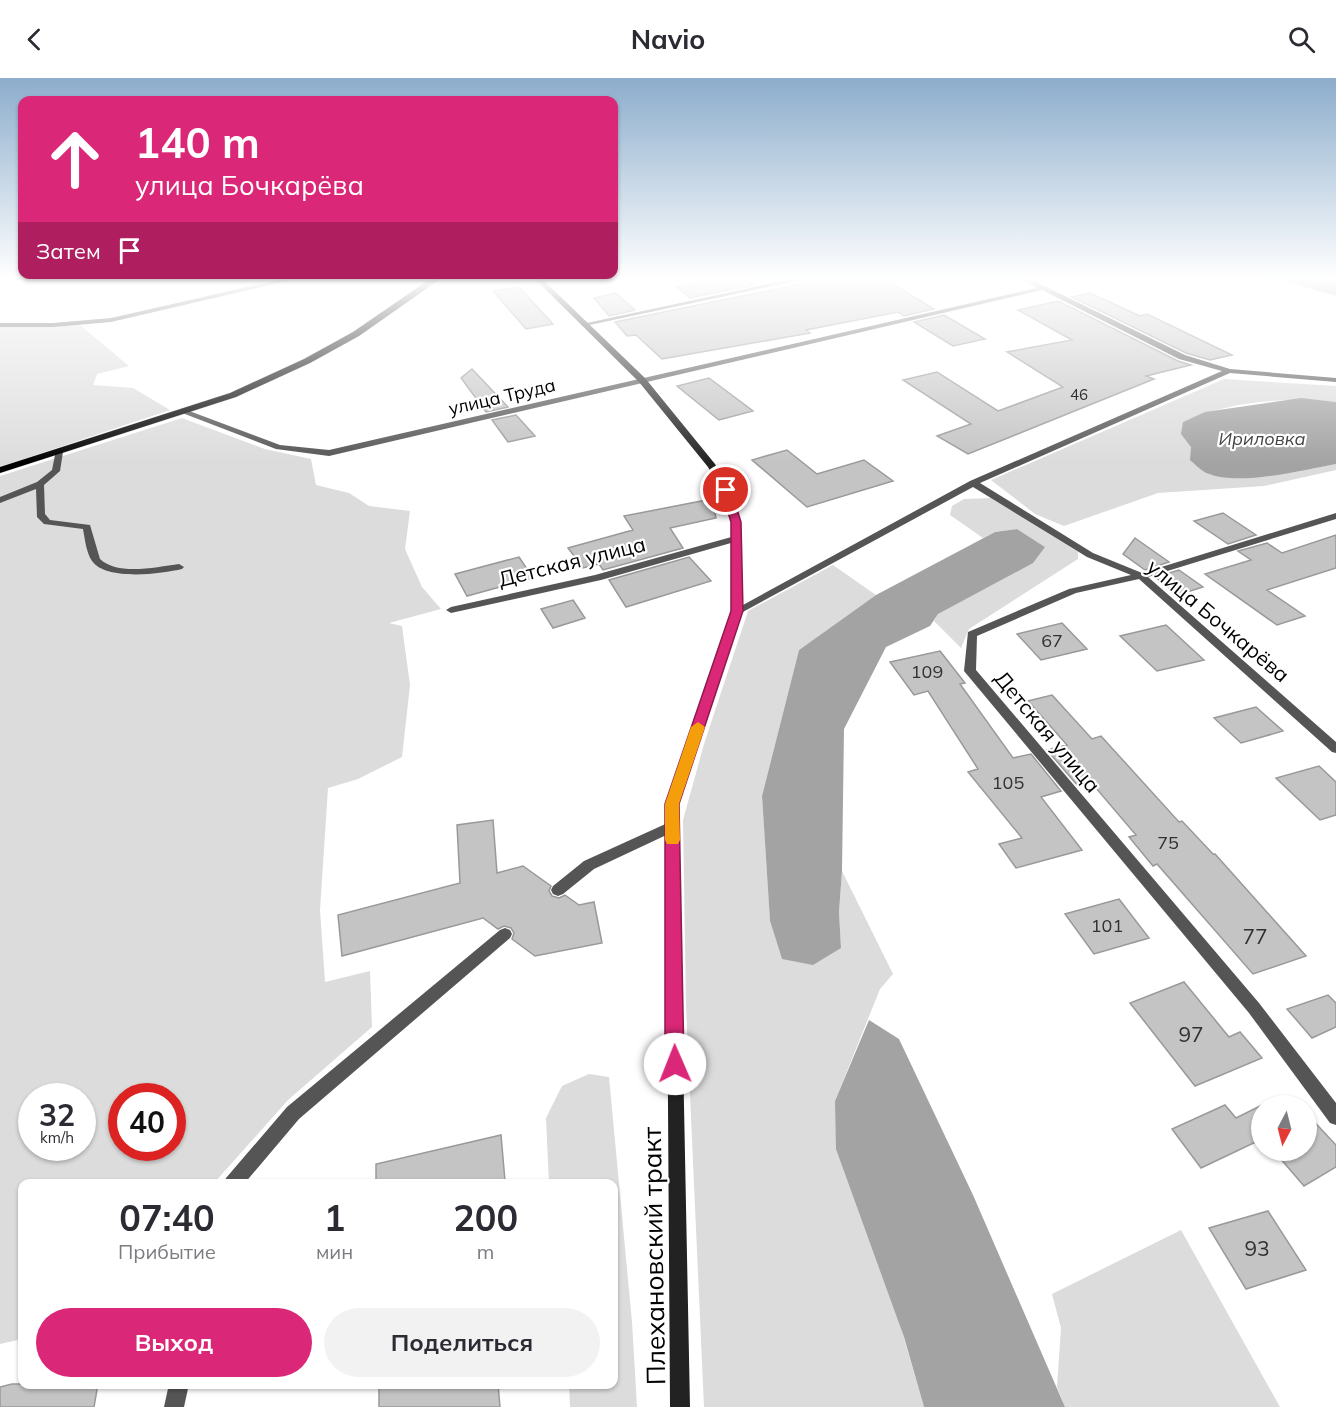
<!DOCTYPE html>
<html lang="ru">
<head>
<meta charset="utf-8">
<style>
	body { margin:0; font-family:Mulish,sans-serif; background:#f2f2f3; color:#2b2b33; height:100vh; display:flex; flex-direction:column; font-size:22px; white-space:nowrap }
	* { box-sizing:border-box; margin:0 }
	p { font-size:20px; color:#7c7c81 }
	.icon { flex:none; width:33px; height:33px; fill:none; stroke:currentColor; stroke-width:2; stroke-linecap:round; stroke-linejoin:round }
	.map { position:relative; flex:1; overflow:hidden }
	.sheet { position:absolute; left:18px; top:1101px; width:600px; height:210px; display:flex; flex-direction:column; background:#fff; border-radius:12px; box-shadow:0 2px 4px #0004 }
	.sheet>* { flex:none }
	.top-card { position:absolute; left:18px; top:18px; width:600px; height:183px; border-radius:12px; box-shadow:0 2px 4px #0004; background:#db2777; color:#fff; overflow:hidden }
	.needle { width:39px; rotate:187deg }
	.controls { position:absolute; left:1251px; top:1017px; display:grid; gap:12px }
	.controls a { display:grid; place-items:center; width:66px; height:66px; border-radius:50%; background:#fff; box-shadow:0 2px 4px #0004; font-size:30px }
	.speed { position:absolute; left:18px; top:1005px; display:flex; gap:12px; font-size:30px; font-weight:700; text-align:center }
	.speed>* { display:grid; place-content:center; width:78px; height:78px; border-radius:50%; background:#fff; box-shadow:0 2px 4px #0004; line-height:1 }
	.speed small { font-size:15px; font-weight:400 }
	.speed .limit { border:9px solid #d22; background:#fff; color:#111 }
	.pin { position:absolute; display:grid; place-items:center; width:51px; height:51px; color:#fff; margin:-26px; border:3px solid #fff; border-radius:50%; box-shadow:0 2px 6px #0007 }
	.me { position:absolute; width:66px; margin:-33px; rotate:359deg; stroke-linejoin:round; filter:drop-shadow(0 0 4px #0008) }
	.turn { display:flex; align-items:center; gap:21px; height:126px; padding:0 18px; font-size:27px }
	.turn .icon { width:78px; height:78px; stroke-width:2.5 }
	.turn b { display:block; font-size:42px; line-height:51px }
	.then { display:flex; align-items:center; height:57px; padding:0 18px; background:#0003; gap:12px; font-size:22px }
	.eta { display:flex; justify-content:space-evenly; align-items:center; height:102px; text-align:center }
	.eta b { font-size:36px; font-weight:700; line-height:42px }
	.primary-button { display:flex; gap:12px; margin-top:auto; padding:12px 18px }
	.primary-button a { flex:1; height:69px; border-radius:36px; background:#db2777; color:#fff; font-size:24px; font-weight:700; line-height:69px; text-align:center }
	.primary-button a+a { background:#f2f2f3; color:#2b2b33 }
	header { display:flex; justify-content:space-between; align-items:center; height:78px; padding:0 18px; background:#fff; font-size:27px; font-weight:700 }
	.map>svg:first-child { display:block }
	.green { fill:#dcdcdc; fill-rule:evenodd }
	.water { fill:#a3a3a3 }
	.building { fill:#c4c4c4; stroke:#999; stroke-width:1.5 }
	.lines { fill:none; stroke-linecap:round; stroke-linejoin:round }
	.primary-casing { stroke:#dbdbdb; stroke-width:1 }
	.lane { fill:#555; fill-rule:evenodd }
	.street { fill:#555; fill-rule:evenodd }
	.secondary { fill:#222; fill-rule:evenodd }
	.primary { fill:#000; fill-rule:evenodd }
	.route { fill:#db2777; stroke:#8e194d; stroke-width:1.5 }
	.slow { fill:#f59e0b }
	.labels { text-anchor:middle; stroke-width:4.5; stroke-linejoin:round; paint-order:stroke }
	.far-number-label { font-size:15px; fill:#313131 }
	.far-street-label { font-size:18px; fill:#000; stroke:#fff }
	.far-water-label { font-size:18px; font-style:italic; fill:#444; stroke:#fff }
	.number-label { font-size:18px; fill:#313131 }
	.street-label { font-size:21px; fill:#000; stroke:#fff }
	.near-number-label { font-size:21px; fill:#313131 }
	.near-street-label { font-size:26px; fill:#000; stroke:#fff }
</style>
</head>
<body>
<header><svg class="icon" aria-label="back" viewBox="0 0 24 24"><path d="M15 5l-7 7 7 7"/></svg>Navio<svg class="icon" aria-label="search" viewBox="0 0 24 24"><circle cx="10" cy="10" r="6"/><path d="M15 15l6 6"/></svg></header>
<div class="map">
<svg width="1336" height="1329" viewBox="0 0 1336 1329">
	<rect width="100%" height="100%" fill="#fff"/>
	<path class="green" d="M 80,247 L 129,288 L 97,296 L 93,307 L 133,310 L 170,332 L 0,389 L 0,249 Z
		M 1224,301 L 1336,308 L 1336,324 C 1286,319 1229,323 1183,344 L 1191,369 L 1208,396 C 1251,403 1293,394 1336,386 L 1336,392 L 1264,408 L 1158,415 L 1064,448 L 1035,436 L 991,402 Z
		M 182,340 L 265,371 L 311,381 L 316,407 L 349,415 L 369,428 L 410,433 L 405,471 L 422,509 L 441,531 L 389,545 L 402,548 L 410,607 L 402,679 L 358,701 L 328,710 L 320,832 L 325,904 L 370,893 L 372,949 L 288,1022 L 214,1105 L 22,1106 L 22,1261 L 0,1266 L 0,398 ZM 32,1018 L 82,1018 L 82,1070 L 32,1070 ZM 122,1018 L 172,1018 L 172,1070 L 122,1070 Z
		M 991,420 L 1078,474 L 1078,481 L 969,551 L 961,570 L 934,543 L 938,536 L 1045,469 L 1017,451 L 995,454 L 983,460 L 950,437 L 952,428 L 964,421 Z
		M 833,487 L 876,517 L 799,572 L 762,718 L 770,843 L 782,881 L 841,870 L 839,834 L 842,793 L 893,896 L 880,911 L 835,1023 L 924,1329 L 704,1329 L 686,928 L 683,742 L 704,666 L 748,533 Z
		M 589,996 L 609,999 L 632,1244 L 637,1329 L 570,1329 L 569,1307 L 614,1306 L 614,1106 L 549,1105 L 546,1040 L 562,1008 Z
		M 1181,1152 L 1280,1329 L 1065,1329 L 1057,1309 L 1061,1250 L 1052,1216 Z"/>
	<path class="water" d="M 1269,199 L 1336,199 L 1336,218 Z
		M 1301,320 L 1336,324 L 1336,386 C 1303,392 1240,408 1209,396 C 1202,394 1195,386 1190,382 L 1191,369 L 1181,356 L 1183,344 L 1205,334 Z
		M 1017,451 L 1045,469 L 1033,485 L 938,536 L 930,548 L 886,569 L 844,651 L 842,793 L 839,834 L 841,870 L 813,887 L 782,881 L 770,843 L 762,718 L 799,572 L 876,517 L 995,454 Z
		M 869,942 L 899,961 L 973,1117 L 1065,1329 L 924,1329 L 904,1259 L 836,1071 L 835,1023 Z"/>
	<path class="building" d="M 735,199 L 742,199 L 753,207 L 690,220 L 677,209 Z
		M 835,199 L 881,199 L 934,231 L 904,238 L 898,234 L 806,252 L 810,255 L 662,281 L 636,257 L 627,258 L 615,244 Z
		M 519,209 L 553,246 L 526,251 L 493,213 Z
		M 616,215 L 635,232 L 609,238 L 594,220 Z
		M 1090,215 L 1140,238 L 1147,236 L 1232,277 L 1210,282 L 1186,275 L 1072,219 Z
		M 1058,223 L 1178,283 L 1191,287 L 1146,298 L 1154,301 L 968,376 L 937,358 L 971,346 L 903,302 L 937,294 L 998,333 L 1063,309 L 1007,274 L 1072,262 L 1018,232 Z
		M 944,237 L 985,261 L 953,268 L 914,244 Z
		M 472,291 L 508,329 L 486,334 L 461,300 Z
		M 709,300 L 753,333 L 719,342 L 677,308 Z
		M 516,337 L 535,358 L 508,364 L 492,342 Z
		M 787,372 L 817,396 L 864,382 L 893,403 L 807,429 L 752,382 Z
		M 712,421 L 716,440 L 670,450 L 683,470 L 603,492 L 599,486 L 583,490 L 568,470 L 633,452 L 624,438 Z
		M 1223,435 L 1256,457 L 1228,466 L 1194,443 Z
		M 1336,457 L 1336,490 L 1267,512 L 1305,538 L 1277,547 L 1205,496 L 1251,482 L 1238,473 L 1267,465 L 1282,475 Z
		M 1135,460 L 1169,484 L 1145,492 L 1123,476 Z
		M 519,479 L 533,500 L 467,518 L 455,496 Z
		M 689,479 L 711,503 L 626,529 L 609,502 Z
		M 1179,492 L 1203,509 L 1178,517 L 1155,499 Z
		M 573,522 L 585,540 L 553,550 L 541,531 Z
		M 1062,545 L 1087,571 L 1041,582 L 1017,556 Z
		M 1166,547 L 1204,582 L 1157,593 L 1120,558 Z
		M 940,573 L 965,605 L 960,606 L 1013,680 L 1031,676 L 1061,713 L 1041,719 L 1082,772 L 1016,790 L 999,766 L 1022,760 L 968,694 L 978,691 L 928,613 L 914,617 L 890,584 Z
		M 1052,617 L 1092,661 L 1101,658 L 1179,744 L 1182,743 L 1213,776 L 1215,776 L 1306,878 L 1253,896 L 1157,786 L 1153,788 L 1129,759 L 1136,757 L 1090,703 L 1077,707 L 1047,672 L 1067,667 L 1028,623 Z
		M 1256,629 L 1283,653 L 1241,665 L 1214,640 Z
		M 1319,688 L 1336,704 L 1336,737 L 1320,742 L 1276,700 Z
		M 493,742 L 497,795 L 523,788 L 551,808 L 549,813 L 552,818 L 559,820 L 565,817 L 579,827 L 594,824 L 602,865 L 535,878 L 512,861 L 514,855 L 511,850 L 504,848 L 498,851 L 483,840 L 342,878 L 338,837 L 460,805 L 457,747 Z
		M 1119,821 L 1149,860 L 1094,876 L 1065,836 Z
		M 1184,904 L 1229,959 L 1240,954 L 1262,980 L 1195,1008 L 1130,925 Z
		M 1328,917 L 1336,925 L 1336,949 L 1312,960 L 1287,931 Z
		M 1225,1027 L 1236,1040 L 1262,1027 L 1262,1061 L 1201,1090 L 1172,1051 Z
		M 1306,1035 L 1336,1067 L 1336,1089 L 1304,1108 L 1273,1072 L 1306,1072 Z
		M 501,1057 L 505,1103 L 494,1106 L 376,1106 L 376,1086 Z
		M 1268,1133 L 1306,1192 L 1246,1211 L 1209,1150 Z
		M 12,1306 L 98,1306 L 94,1329 L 0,1329 L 0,1309 Z
		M 379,1306 L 498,1306 L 500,1329 L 379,1329 Z"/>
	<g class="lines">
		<g class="primary-casing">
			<path id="primary" d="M 433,199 L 443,199 L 359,258 L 310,285 L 236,319 L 0,395 L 0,389 L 230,315 L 304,281 L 353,254 Z"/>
		</g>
		<path class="lane" d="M 56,372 L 63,374 L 60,393 L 44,407 L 45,436 L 50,442 L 90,447 L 100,481 C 118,498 156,489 179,486 L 184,489 L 182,491 C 161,496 106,503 92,483 C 86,474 85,461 83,451 L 44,446 L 37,439 L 36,411 L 0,425 L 0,419 L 37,404 L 52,392 Z
			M 672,743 L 677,744 L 679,748 L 677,752 L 594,791 L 563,816 L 558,818 L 553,816 L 551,812 L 553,808 L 584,783 Z
			M 505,850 L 510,852 L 512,856 L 510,860 L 299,1041 L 244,1106 L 223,1106 L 226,1100 L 287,1029 L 500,852 Z
			M 169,1306 L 189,1306 L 184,1329 L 164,1329 Z"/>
		<path class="street" d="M 291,199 L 304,199 L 111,244 L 53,249 L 0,249 L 0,245 L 53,245 L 111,240 Z
			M 549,199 L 563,199 L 540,205 L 537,203 Z
			M 801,199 L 815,199 L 585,248 L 582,246 Z
			M 1017,199 L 1026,199 L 1185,277 L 1230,291 L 1336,300 L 1336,304 L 1230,295 L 980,405 L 1093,475 L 1142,495 L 1336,435 L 1336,441 L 1148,499 L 1336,664 L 1336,675 L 1332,674 L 1139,501 L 1076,515 L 977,558 L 976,592 L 1259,925 L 1336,1025 L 1336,1047 L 1330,1045 L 1249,935 L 964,593 L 968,554 L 1069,511 L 1131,497 L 1087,479 L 973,409 L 741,535 L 733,535 L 732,533 L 970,403 L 1222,293 L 1179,281 L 1042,212 L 329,378 L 276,371 L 177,333 L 184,331 L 280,367 L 329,372 L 1037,210 Z
			M 735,458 L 738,459 L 738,463 L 601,502 L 451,535 L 446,532 L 451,529 L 595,497 Z"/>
		<path class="secondary" d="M 533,199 L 540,199 L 645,300 L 715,386 L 730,412 L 741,444 L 742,533 L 678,726 L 690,1329 L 670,1329 L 666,726 L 732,533 L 731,444 L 722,412 L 708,389 L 639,304 Z"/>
		<use href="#primary" class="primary"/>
	</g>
	<linearGradient id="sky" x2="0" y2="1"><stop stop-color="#8cadcc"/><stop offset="0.52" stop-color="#fff"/><stop offset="1" stop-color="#fff" stop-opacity="0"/></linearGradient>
	<rect width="1336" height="385" fill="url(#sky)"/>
	<path class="route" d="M 726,409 L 731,412 L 741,444 L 743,533 L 679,726 L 684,986 L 681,992 L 675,994 L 668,992 L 665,986 L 665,726 L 731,533 L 731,444 L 721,412 Z"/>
	<path class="slow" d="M 698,644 L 705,649 L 679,726 L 680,762 L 678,766 L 667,766 L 665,762 L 665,726 L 691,649 Z"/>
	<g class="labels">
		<g class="far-number-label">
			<text x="1079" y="322">46</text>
		</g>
		<g class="far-street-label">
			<text transform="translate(502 319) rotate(-13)" y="6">улица Труда</text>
		</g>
		<g class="far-water-label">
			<text x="1262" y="367">Ириловка</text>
		</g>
		<g class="number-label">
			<text x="1052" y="569">67</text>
			<text x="927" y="600">109</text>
			<text x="1008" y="711">105</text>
			<text x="1168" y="771">75</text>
			<text x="1107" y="854">101</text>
		</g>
		<g class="street-label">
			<text transform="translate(572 484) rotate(-14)" y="7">Детская улица</text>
			<text transform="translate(1218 543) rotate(40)" y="7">улица Бочкарёва</text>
			<text transform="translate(1047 654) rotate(50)" y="7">Детская улица</text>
		</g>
		<g class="near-number-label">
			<text x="1255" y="866">77</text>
			<text x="1191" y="964">97</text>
			<text x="1257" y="1178">93</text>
		</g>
		<g class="near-street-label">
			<text transform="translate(654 1178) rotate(-91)" y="9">Плехановский тракт</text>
		</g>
	</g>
</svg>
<div class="controls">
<a><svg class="needle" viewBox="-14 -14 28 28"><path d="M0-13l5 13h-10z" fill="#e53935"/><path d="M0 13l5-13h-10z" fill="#7c7c81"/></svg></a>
</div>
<div class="speed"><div>32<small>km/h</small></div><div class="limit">40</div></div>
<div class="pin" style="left:726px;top:412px;background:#d93025"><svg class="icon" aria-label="arrive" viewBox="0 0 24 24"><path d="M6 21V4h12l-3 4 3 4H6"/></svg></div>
<svg class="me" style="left:675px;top:986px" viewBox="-20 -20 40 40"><circle r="19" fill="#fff"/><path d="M0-13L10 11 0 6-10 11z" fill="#db2777"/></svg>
<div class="top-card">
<div class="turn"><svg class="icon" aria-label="ahead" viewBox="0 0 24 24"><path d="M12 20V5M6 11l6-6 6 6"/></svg><div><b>140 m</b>улица Бочкарёва</div></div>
<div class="then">Затем<svg class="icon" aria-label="arrive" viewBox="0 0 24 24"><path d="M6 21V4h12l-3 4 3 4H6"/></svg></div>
</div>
<section class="sheet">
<div class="eta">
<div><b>07:40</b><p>Прибытие</p></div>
<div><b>1</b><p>мин</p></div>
<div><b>200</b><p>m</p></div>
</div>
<div class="primary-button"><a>Выход</a><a>Поделиться</a></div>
</section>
</div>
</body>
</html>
